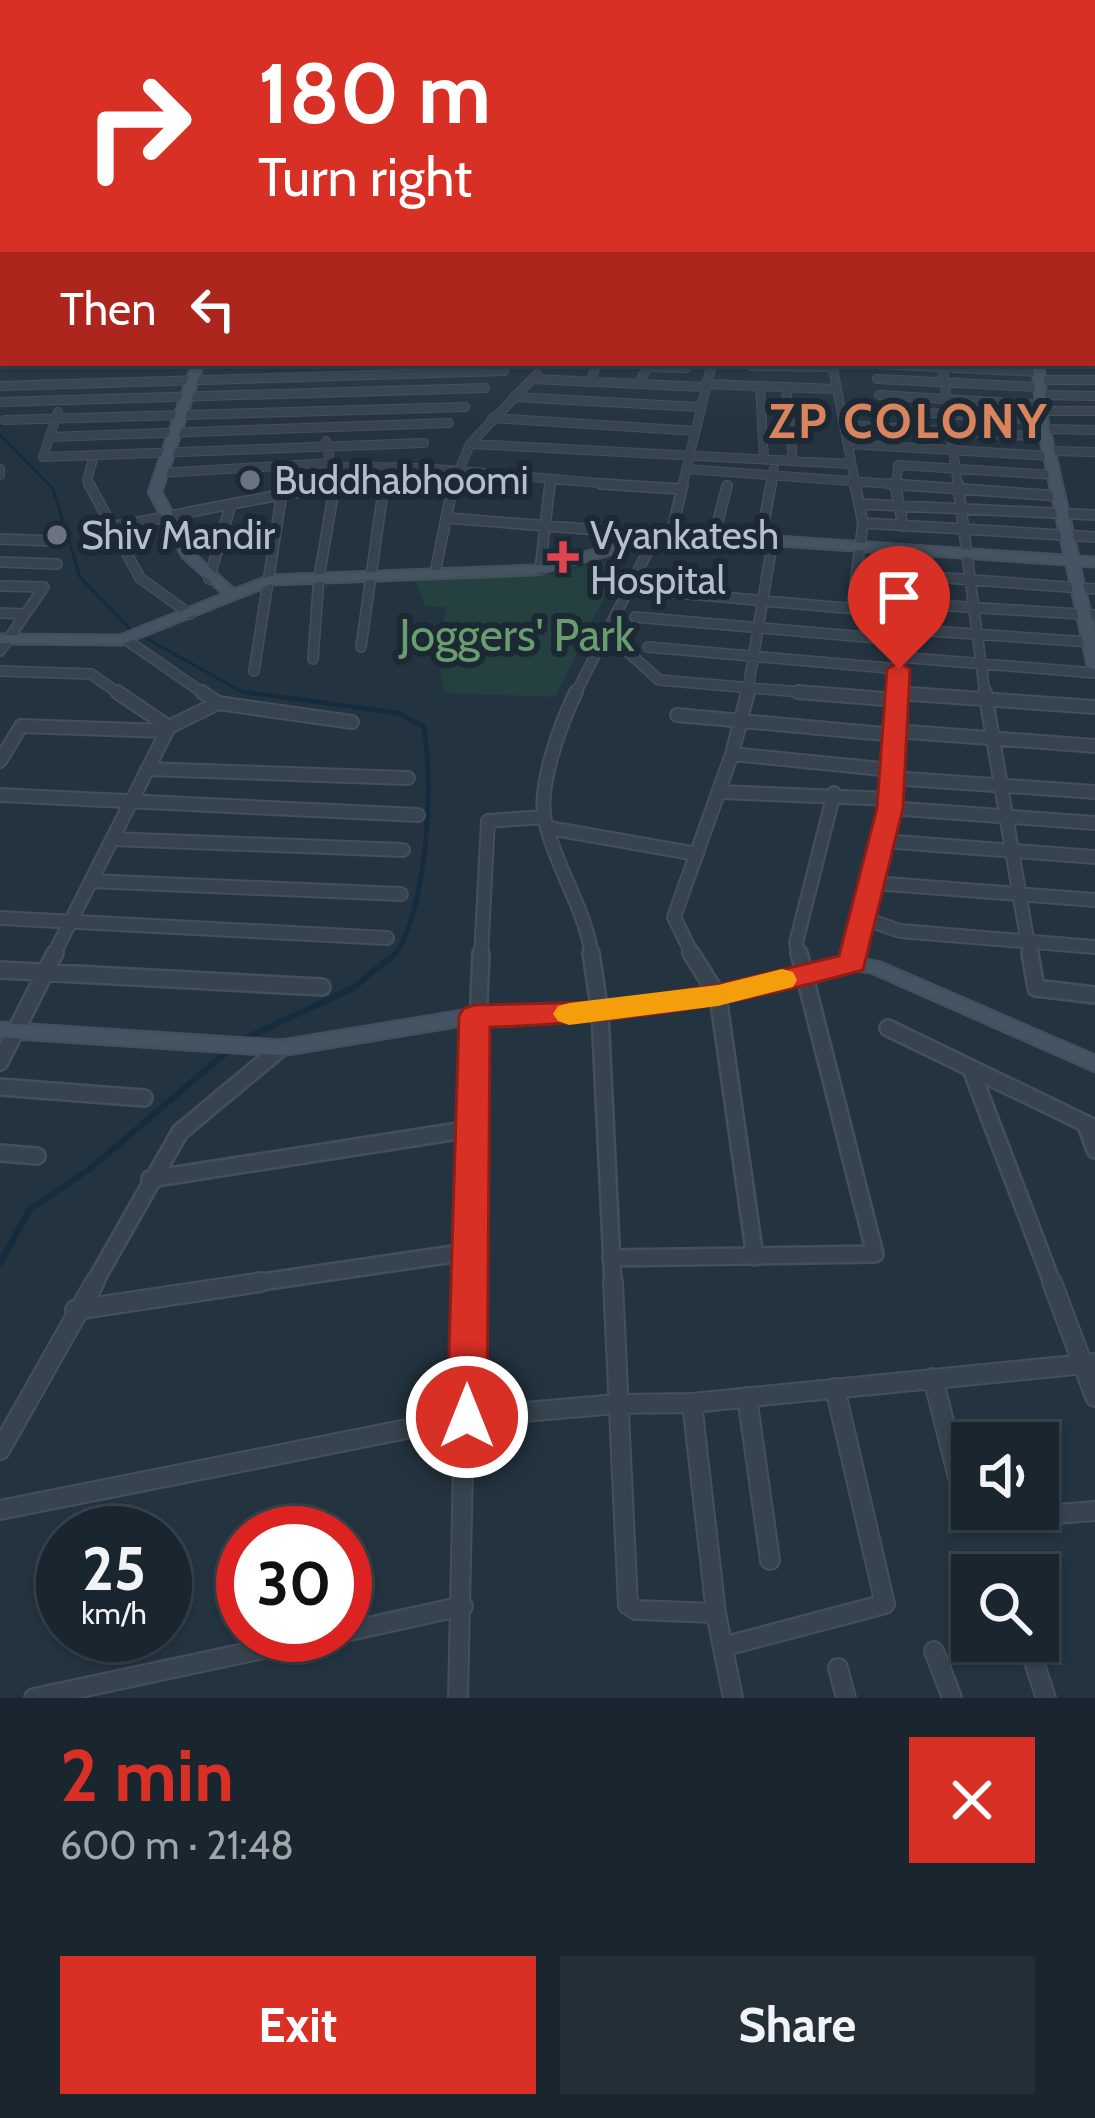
<!DOCTYPE html>
<html lang="en">
<head>
<meta charset="utf-8">
<style>
	body { margin:0; font-family:Cabin,sans-serif; background:#232e37; color:#f1f3f6; height:100vh; display:flex; flex-direction:column; font-size:45px; white-space:nowrap }
	* { box-sizing:border-box; margin:0 }
	p { font-size:39px; color:#9fa5aa }
	.icon { flex:none; width:66px; height:66px; fill:none; stroke:currentColor; stroke-width:2; stroke-linecap:round; stroke-linejoin:round }
	.map { position:relative; height:1698px; overflow:hidden }
	.drawer { display:flex; flex-direction:column; background:#1a262f; flex:1 }
	.drawer>* { flex:none }
	.top-card { position:absolute; left:0px; top:0px; width:1095px; height:366px; box-shadow:0 3px 9px #0004,0 0 0 3px #38434b; background:#d93025; color:#fff; overflow:hidden }
	.controls { position:absolute; left:951px; top:1422px; display:grid; gap:24px }
	.controls a { display:grid; place-items:center; width:108px; height:108px; border-radius:0px; background:#1a262f; box-shadow:0 3px 9px #0004,0 0 0 3px #38434b; font-size:60px }
	.speed { position:absolute; left:36px; top:1506px; display:flex; gap:24px; font-size:60px; font-weight:700; text-align:center }
	.speed>* { display:grid; place-content:center; width:156px; height:156px; border-radius:50%; background:#1a262f; box-shadow:0 3px 9px #0004,0 0 0 3px #38434b; line-height:1 }
	.speed small { font-size:30px; font-weight:400 }
	.speed .limit { border:18px solid #d22; background:#fff; color:#111 }
	.pin { position:absolute; display:grid; place-items:center; width:102px; height:102px; color:#fff; margin:-123px -51px; border-radius:50% 50% 50% 0; rotate:-45deg; box-shadow:0 0 12px #0007 }
	.pin .icon { rotate:45deg }
	.me { position:absolute; width:132px; margin:-66px; rotate:0deg; stroke-linejoin:round; filter:drop-shadow(0 0 9px #0008) }
	.turn { display:flex; align-items:center; gap:42px; height:252px; padding:0 60px; font-size:54px }
	.turn .icon { width:156px; height:156px; stroke-width:2.5 }
	.turn b { display:block; font-size:84px; line-height:102px }
	.then { display:flex; align-items:center; height:114px; padding:0 60px; background:#0003; gap:24px; font-size:45px }
	.round { display:grid; place-items:center; flex:none; width:126px; height:126px; border-radius:0px; background:#232e37 }
	.head { display:flex; align-items:center; justify-content:space-between; height:204px; padding:0 60px }
	h1 { font-size:72px; font-weight:700; line-height:90px; color:#d93025 }
	.action { display:flex; gap:24px; margin-top:auto; padding:24px 60px }
	.action a { flex:1; height:138px; border-radius:0px; background:#d93025; color:#fff; font-size:48px; font-weight:700; line-height:138px; text-align:center }
	.action a+a { background:#232e37; color:#f1f3f6 }
	.map>svg:first-child { display:block }
	.green { fill:#254040 }
	.lines { fill:none; stroke-linecap:round; stroke-linejoin:round }
	.stream-far2 { stroke:#152b3e; stroke-width:3 }
	.stream-far1 { stroke:#152b3e; stroke-width:4.5 }
	.stream { stroke:#152b3e; stroke-width:6 }
	.street-far5-casing { stroke:#43505b; stroke-width:8 }
	.street-far4-casing { stroke:#43505b; stroke-width:10 }
	.street-far3-casing { stroke:#43505b; stroke-width:12 }
	.street-far2-casing { stroke:#43505b; stroke-width:16 }
	.street-far1-casing { stroke:#43505b; stroke-width:20 }
	.street-casing { stroke:#43505b; stroke-width:22 }
	.secondary-casing { stroke:#43505b; stroke-width:5 }
	.primary-casing { stroke:#43505b; stroke-width:4 }
	.street-far5 { stroke:#37444f; stroke-width:6 }
	.street-far4 { stroke:#37444f; stroke-width:8 }
	.street-far3 { stroke:#37444f; stroke-width:9 }
	.street-far2 { stroke:#37444f; stroke-width:12 }
	.street-far1 { stroke:#37444f; stroke-width:15 }
	.street { stroke:#37444f; stroke-width:18 }
	.secondary { fill:#455462; fill-rule:evenodd }
	.primary { fill:#55636f; fill-rule:evenodd }
	.route { fill:#d93025; stroke:#8d1f18; stroke-width:3 }
	.slow { fill:#f59e0b }
	.worship-dot { fill:#6b7280; stroke:#1c2934; stroke-width:4.5 }
	.health-dot { fill:#e0444e; stroke:#1c2934; stroke-width:4.5 }
	.labels { text-anchor:middle; stroke-width:12; stroke-linejoin:round; paint-order:stroke }
	.far-poi-label { font-size:39px; fill:#b3bfca; stroke:#1c2934; text-anchor:start }
	.park-label { font-size:45px; fill:#699c6e; stroke:#1c2934 }
	.far-district-label { font-size:48px; font-weight:bold; letter-spacing:3px; fill:#da845e; stroke:#1c2934 }
</style>
</head>
<body>
<div class="map">
<svg width="1095" height="1698" viewBox="0 0 1095 1698">
	<rect width="100%" height="100%" fill="#23333f"/>
	<path class="green" d="M 624,557 L 555,697 L 444,693 L 438,655 L 446,607 L 425,606 L 414,576 L 552,574 Z"/>
	<g class="lines">
		<path class="stream-far2" d="M 0,435 L 53,489 L 80,577 L 130,629 L 240,691 L 267,695"/>
		<path class="stream-far1" d="M 245,692 L 398,713 L 423,726 C 435,779 427,912 394,956"/>
		<path class="stream" d="M 242,1040 L 353,988 L 396,953
			M 0,1263 L 30,1209 L 91,1168 L 229,1050"/>
		<g class="street-far5-casing">
			<path id="street-far5" d="M 0,221 L 3,216"/>
		</g>
		<g class="street-far4-casing">
			<path id="street-far4" d="M 832,363 L 856,487
				M 942,363 L 958,487
				M 0,364 L 8,363
				M 876,364 L 1039,372
				M 751,366 L 832,367
				M 532,379 L 704,387
				M 877,379 L 1038,387
				M 1038,380 L 1095,380
				M 590,382 L 597,363
				M 638,384 L 648,367 L 686,368
				M 705,384 L 837,389
				M 0,386 L 504,371
				M 760,387 L 764,459
				M 786,387 L 793,461
				M 879,395 L 1041,405
				M 1040,395 L 1095,396
				M 514,397 L 699,407
				M 0,402 L 485,388
				M 883,410 L 1042,420
				M 1041,411 L 1095,411
				M 58,412 L 43,457 L 424,443
				M 492,418 L 696,431
				M 4,420 L 465,407
				M 845,425 L 1046,437
				M 1044,429 L 1095,430
				M 49,437 L 449,423
				M 326,441 L 335,487
				M 470,444 L 850,464
				M 848,444 L 1050,456
				M 1049,451 L 1095,452
				M 332,468 C 432,463 544,480 646,487
				M 0,469 L 0,475
				M 687,469 L 932,487
				M 160,473 L 330,463
				M 91,487 L 87,480 L 94,456
				M 326,487 L 384,483 L 383,487
				M 452,487 L 470,444 L 537,374
				M 549,487 L 550,480
				M 682,487 L 712,363
				M 771,487 L 774,469
				M 896,487 L 898,465 L 1055,475"/>
		</g>
		<g class="street-far3-casing">
			<path id="street-far3" d="M 89,484 L 140,578 L 190,614
				M 601,484 L 680,489
				M 890,484 L 1060,496
				M 895,484 L 903,526
				M 958,484 L 985,695
				M 860,504 L 1095,515
				M 447,518 L 660,535
				M 863,523 L 1095,537
				M 115,526 C 201,512 286,489 373,484
				M 671,534 L 683,484
				M 714,536 L 727,486
				M 0,539 L 55,541
				M 761,539 L 771,484
				M 0,562 L 57,564
				M 540,570 L 550,484
				M 435,573 L 453,484
				M 905,575 L 1095,589
				M 209,579 L 230,507
				M 0,586 L 44,587 L 0,651
				M 666,592 L 900,613
				M 902,603 L 1095,615
				M 852,608 L 863,523 L 855,484
				M 0,613 L 25,614
				M 635,617 L 900,640
				M 900,629 L 1091,642
				M 601,638 L 616,641 L 659,680 L 834,695
				M 125,639 L 206,695
				M 361,647 L 384,484
				M 648,647 L 899,669
				M 899,657 L 1095,673
				M 313,659 L 319,577 L 335,484
				M 0,671 L 91,674 L 121,695
				M 254,671 L 282,493
				M 897,693 L 921,695
				M 575,695 L 655,537
				M 747,695 L 773,539
				M 898,695 L 908,550"/>
		</g>
		<g class="street-far2-casing">
			<path id="street-far2" d="M 117,692 L 169,727
				M 576,692 C 561,723 537,786 545,821 C 556,868 585,908 592,956
				M 798,692 L 897,700
				M 985,692 L 1030,956
				M 897,693 L 1095,707
				M 218,703 L 352,722
				M 677,715 L 895,735
				M 895,731 L 1095,746
				M 732,754 L 892,770
				M 0,761 L 21,726 L 166,731
				M 147,769 L 408,778
				M 892,778 L 1095,792
				M 721,792 L 890,799
				M 0,795 L 418,815
				M 890,808 L 1095,823
				M 549,828 L 697,854
				M 112,839 L 403,850
				M 883,841 L 1095,857
				M 91,881 L 401,894
				M 874,883 L 1095,900
				M 0,918 L 387,938
				M 865,919 L 900,931 L 1095,947
				M 53,956 L 169,727 L 218,703 L 202,692
				M 481,956 L 488,821 L 544,817
				M 693,956 L 674,917 L 732,754 L 748,692
				M 799,956 L 796,943 L 834,793
				M 854,956 L 890,808 L 898,692"/>
		</g>
		<g class="street-far1-casing">
			<path id="street-far1" d="M 591,953 L 600,1013 L 613,1285
				M 691,953 L 718,996 L 755,1257
				M 1030,953 L 1036,988 L 1095,995
				M 852,963 L 854,953
				M 0,970 L 322,987
				M 888,1028 L 1095,1128
				M 0,1062 L 55,953
				M 972,1072 L 1053,1285
				M 0,1087 L 144,1098
				M 1085,1123 L 1095,1150
				M 0,1153 L 37,1156
				M 150,1179 L 471,1129
				M 611,1258 L 875,1254 L 799,953
				M 93,1285 L 180,1132 L 281,1048
				M 241,1285 L 467,1252
				M 467,1285 L 481,953"/>
		</g>
		<g class="street-casing">
			<path id="street" d="M 613,1282 L 628,1605 L 636,1610 L 716,1613 L 733,1698
				M 1052,1282 L 1095,1397
				M 75,1310 L 261,1282
				M 933,1378 L 969,1521 L 1095,1511
				M 747,1397 L 770,1560
				M 692,1403 L 716,1613
				M 0,1450 L 95,1282
				M 0,1510 L 467,1417 L 616,1404 L 692,1403 L 1095,1363
				M 345,1632 L 463,1606
				M 1027,1641 L 1046,1698
				M 726,1646 L 885,1604 L 835,1388
				M 934,1651 L 952,1698
				M 838,1668 L 846,1698
				M 34,1698 L 329,1635
				M 458,1698 L 467,1282"/>
		</g>
		<g class="secondary-casing">
			<path id="secondary" d="M 193,363 L 203,363 L 161,492 L 192,552 L 234,590 L 270,576 L 535,566 L 671,530 L 1065,556 L 1037,420 L 1033,363 L 1043,363 L 1047,420 L 1078,557 L 1095,558 L 1095,566 L 1079,565 L 1095,635 L 1095,670 L 1088,666 L 1067,564 L 671,538 L 535,574 L 272,584 L 122,644 L 0,643 L 0,635 L 120,636 L 224,594 L 183,557 L 149,492 Z
				M 852,957 L 881,963 L 1095,1056 L 1095,1071 L 871,972 L 852,969 L 718,1002 L 600,1020 L 475,1023 L 281,1055 L 0,1037 L 0,1023 L 281,1041 L 475,1009 L 600,1006 L 718,990 Z"/>
		</g>
		<g class="primary-casing">
			<path id="primary" d="M 1092,261 L 1095,261 L 1095,267 L 1092,267 Z"/>
		</g>
		<use href="#street-far5" class="street-far5"/>
		<use href="#street-far4" class="street-far4"/>
		<use href="#street-far3" class="street-far3"/>
		<use href="#street-far2" class="street-far2"/>
		<use href="#street-far1" class="street-far1"/>
		<use href="#street" class="street"/>
		<use href="#secondary" class="secondary"/>
		<use href="#primary" class="primary"/>
	</g>
	<linearGradient id="sky" x2="0" y2="1"><stop stop-color="#131c23"/><stop offset="0.44" stop-color="#3f5063"/><stop offset="1" stop-color="#3f5063" stop-opacity="0"/></linearGradient>
	<rect width="1095" height="426" fill="url(#sky)"/>
	<path class="route" d="M 899,662 L 910,669 L 903,808 L 863,970 C 734,1006 625,1023 490,1027 L 487,1417 L 481,1430 L 467,1435 L 452,1430 L 447,1417 L 459,1016 L 464,1008 L 475,1005 L 600,1002 L 718,985 L 839,956 L 877,808 L 887,669 Z"/>
	<path class="slow" d="M 782,969 L 793,972 L 797,980 L 793,987 L 718,1006 L 569,1025 L 558,1021 L 553,1014 L 558,1006 L 569,1003 L 718,985 Z"/>
	<g class="worship-dot">
		<circle cx="250" cy="480" r="12"/>
		<circle cx="57" cy="535" r="12"/>
	</g>
	<path class="health-dot" d="M557 539h12v12h12v12h-12v12h-12v-12h-12v-12h12z"/>
	<g class="labels">
		<g class="far-poi-label">
			<text x="274" y="494">Buddhabhoomi</text>
			<text x="81" y="549">Shiv Mandir</text>
			<text x="590" y="549">Vyankatesh<tspan x="590" dy="45">Hospital</tspan></text>
		</g>
		<g class="park-label">
			<text x="517" y="651">Joggers' Park</text>
		</g>
		<g class="far-district-label">
			<text x="909" y="438">ZP COLONY</text>
		</g>
	</g>
</svg>
<div class="controls">
<a><svg class="icon" aria-label="sound" viewBox="0 0 24 24"><path d="M4 9h4l5-4v14l-5-4H4zM17 9q2 3 0 6"/></svg></a>
<a><svg class="icon" aria-label="search" viewBox="0 0 24 24"><circle cx="10" cy="10" r="6"/><path d="M15 15l6 6"/></svg></a>
</div>
<div class="speed"><div>25<small>km/h</small></div><div class="limit">30</div></div>
<div class="pin" style="left:899px;top:669px;background:#d93025"><svg class="icon" aria-label="arrive" viewBox="0 0 24 24"><path d="M6 21V4h12l-3 4 3 4H6"/></svg></div>
<svg class="me" style="left:467px;top:1417px" viewBox="-20 -20 40 40"><circle r="17" fill="#d93025" stroke="#fff" stroke-width="3"/><path d="M0-11L8 9 0 5-8 9z" fill="#fff"/></svg>
<div class="top-card">
<div class="turn"><svg class="icon" aria-label="right" viewBox="0 0 24 24"><path d="M7 20v-9h11M14 6l5 5-5 5"/></svg><div><b>180 m</b>Turn right</div></div>
<div class="then">Then<svg class="icon" aria-label="left" viewBox="0 0 24 24"><path d="M17 20v-9H6M10 6l-5 5 5 5"/></svg></div>
</div>
</div>
<section class="drawer">
<div class="head"><div><h1>2 min</h1><p>600 m · 21:48</p></div><a class="round" style="background:#d93025;color:#fff"><svg class="icon" aria-label="close" viewBox="0 0 24 24"><path d="M6 6l12 12M18 6L6 18"/></svg></a></div>
<div class="action"><a>Exit</a><a>Share</a></div>
</section>
</body>
</html>
